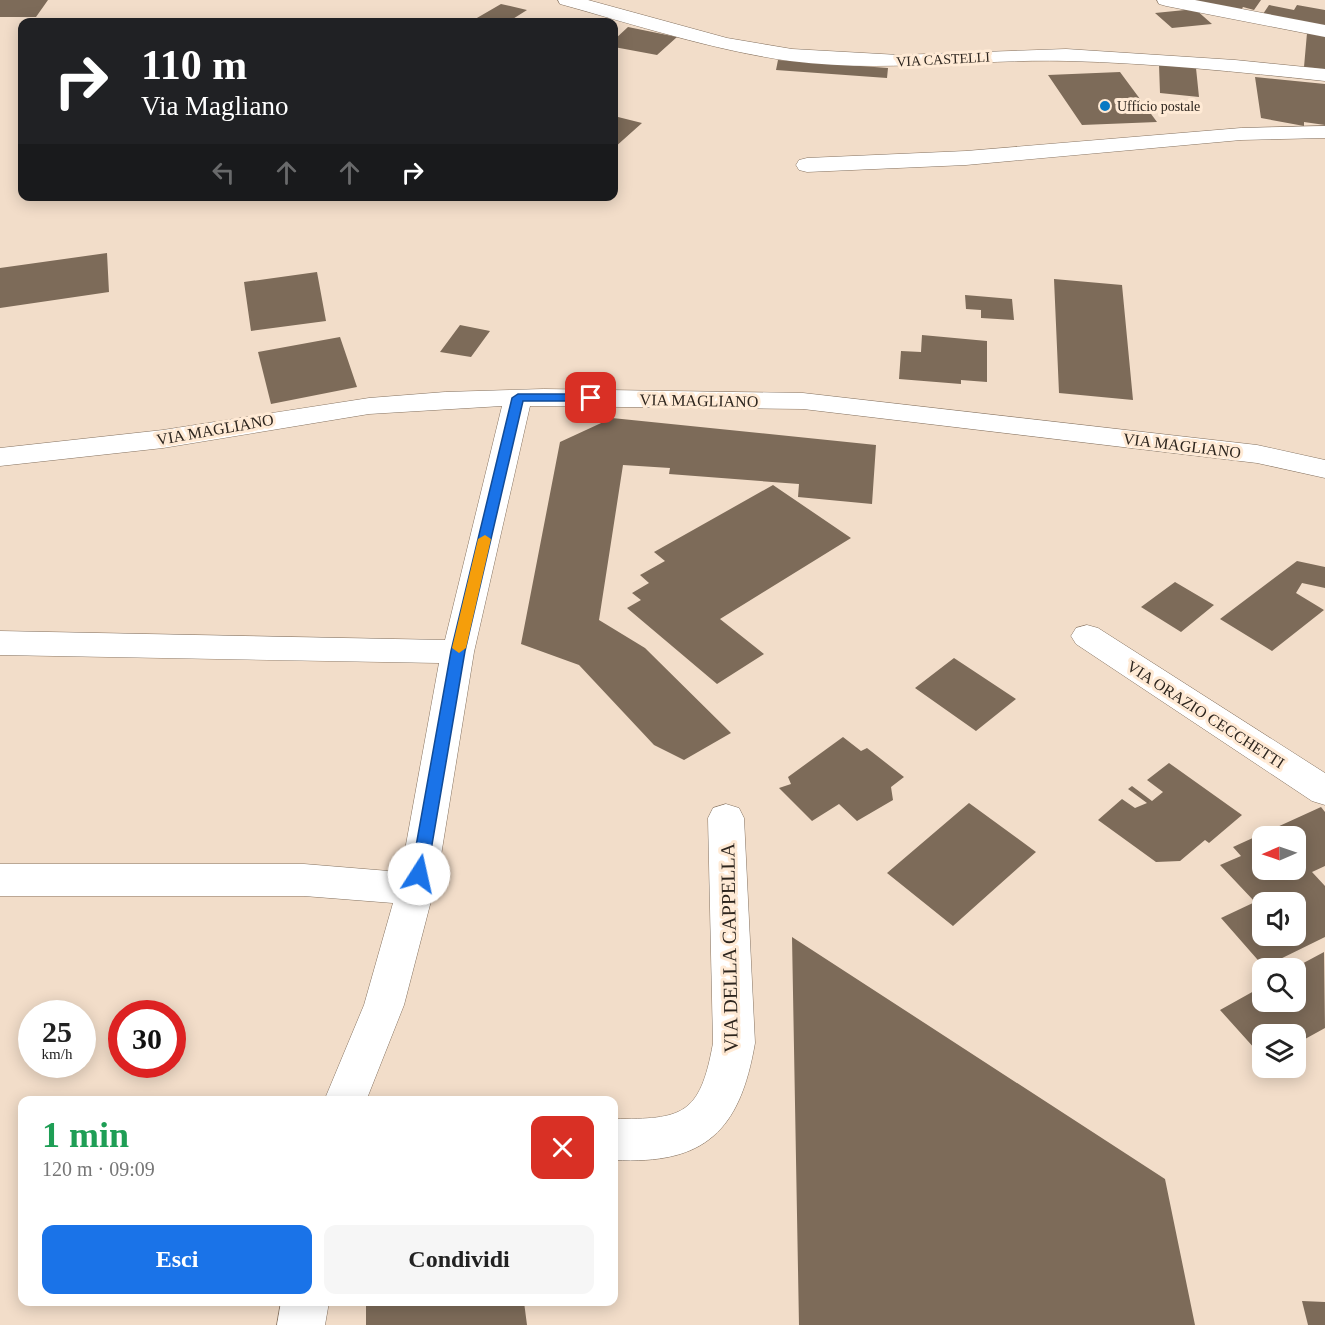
<!DOCTYPE html>
<html lang="it">
<head>
<meta charset="utf-8">
<style>
	body { margin:0; font-family:"Times New Roman",serif; background:#f6f6f6; color:#222; height:100vh; display:flex; flex-direction:column; font-size:22px; white-space:nowrap }
	* { box-sizing:border-box; margin:0 }
	p { font-size:20px; color:#767676 }
	.icon { flex:none; width:33px; height:33px; fill:none; stroke:currentColor; stroke-width:2; stroke-linecap:round; stroke-linejoin:round }
	.map { position:relative; flex:1; overflow:hidden }
	.side { position:absolute; left:18px; top:1096px; width:600px; height:210px; display:flex; flex-direction:column; background:#fff; border-radius:12px; box-shadow:0 3px 15px #0003 }
	.side>* { flex:none }
	.guide { position:absolute; left:18px; top:18px; width:600px; height:183px; border-radius:12px; box-shadow:0 3px 15px #0003; background:#202124; color:#fff; overflow:hidden }
	.needle { width:39px; rotate:268deg }
	.fabs { position:absolute; left:1252px; top:826px; display:grid; gap:12px }
	.fabs a { display:grid; place-items:center; width:54px; height:54px; border-radius:12px; background:#fff; box-shadow:0 3px 15px #0003; font-size:30px }
	.speed { position:absolute; left:18px; top:1000px; display:flex; gap:12px; font-size:30px; font-weight:700; text-align:center }
	.speed>* { display:grid; place-content:center; width:78px; height:78px; border-radius:50%; background:#fff; box-shadow:0 3px 15px #0003; line-height:1 }
	.speed small { font-size:15px; font-weight:400 }
	.speed .limit { border:9px solid #d22; background:#fff; color:#111 }
	.pin { position:absolute; display:grid; place-items:center; width:51px; height:51px; color:#fff; margin:-26px; border-radius:12px; box-shadow:0 3px 9px #0006 }
	.me { position:absolute; width:66px; margin:-33px; rotate:10deg; stroke-linejoin:round; filter:drop-shadow(0 0 4px #0008) }
	.turn { display:flex; align-items:center; gap:21px; height:126px; padding:0 24px; font-size:27px }
	.turn .icon { width:78px; height:78px; stroke-width:2.5 }
	.turn b { display:block; font-size:42px; line-height:51px }
	.lanes { display:flex; align-items:center; height:57px; padding:0 24px; background:#0003; justify-content:center; gap:30px; direction:ltr }
	.lanes .off { opacity:.35 }
	.round { display:grid; place-items:center; flex:none; width:63px; height:63px; border-radius:12px; background:#f6f6f6 }
	.summary { display:flex; align-items:center; justify-content:space-between; height:102px; padding:0 24px }
	h1 { font-size:36px; font-weight:800; line-height:45px; color:#1e9e55 }
	.primary-button { display:flex; gap:12px; margin-top:auto; padding:12px 24px }
	.primary-button a { flex:1; height:69px; border-radius:12px; background:#1a73e8; color:#fff; font-size:24px; font-weight:800; line-height:69px; text-align:center }
	.primary-button a+a { background:#f6f6f6; color:#222 }
	.map>svg:first-child { display:block }
	.building { fill:#7d6b59; fill-rule:evenodd }
	.lines { fill:none; stroke-linecap:round; stroke-linejoin:round }
	.minor-casing { stroke:#857260; stroke-width:1 }
	.minor { fill:#fff; fill-rule:evenodd }
	.route { fill:#1a73e8; stroke:#114b97; stroke-width:1.5 }
	.slow { fill:#f59e0b }
	.poi-dot { fill:#0879c3; stroke:#ffead5; stroke-width:2 }
	.labels { text-anchor:middle; stroke-width:6; stroke-linejoin:round; paint-order:stroke }
	.far-street-label { font-size:14px; fill:#2d251e; stroke:#ffead5 }
	.far-poi-label { font-size:14px; fill:#2d251e; stroke:#ffead5; text-anchor:start }
	.street-label { font-size:16px; fill:#2d251e; stroke:#ffead5 }
	.near-street-label { font-size:20px; fill:#2d251e; stroke:#ffead5 }
</style>
</head>
<body>
<div class="map">
<svg width="1325" height="1325" viewBox="0 0 1325 1325">
	<rect width="100%" height="100%" fill="#f2ddc9"/>
	<path class="building" d="M 0,0 L 48,0 L 36,17 L 0,17 Z
		M 1184,0 L 1261,0 L 1254,10 L 1243,7 L 1239,13 Z
		M 501,4 L 527,10 L 508,22 L 470,22 Z
		M 1269,5 L 1294,10 L 1297,5 L 1325,10 L 1325,29 L 1261,17 Z
		M 1195,9 L 1212,24 L 1172,28 L 1155,13 Z
		M 628,27 L 677,37 L 657,55 L 614,47 L 614,40 Z
		M 1307,33 L 1325,35 L 1325,69 L 1304,67 Z
		M 778,60 L 888,68 L 887,78 L 776,70 Z
		M 1159,65 L 1196,68 L 1199,97 L 1160,93 Z
		M 1120,72 L 1157,122 L 1082,125 L 1048,75 Z
		M 1255,77 L 1325,84 L 1325,125 L 1304,122 L 1304,126 L 1261,118 Z
		M 614,116 L 642,123 L 614,148 Z
		M 107,253 L 109,292 L 0,308 L 0,268 Z
		M 317,272 L 326,321 L 251,331 L 244,282 Z
		M 1054,279 L 1122,285 L 1133,400 L 1059,393 Z
		M 965,295 L 1012,299 L 1014,320 L 981,318 L 981,310 L 966,309 Z
		M 460,325 L 490,331 L 471,357 L 440,352 Z
		M 922,335 L 987,341 L 987,382 L 961,380 L 961,384 L 899,379 L 901,351 L 921,352 Z
		M 340,337 L 357,387 L 271,404 L 258,352 Z
		M 612,418 L 876,445 L 872,504 L 798,497 L 799,484 L 669,474 L 670,468 L 623,465 L 599,620 L 645,648 L 731,733 L 684,760 L 654,745 L 579,665 L 521,644 L 560,442 Z
		M 773,485 L 851,538 L 720,619 L 764,654 L 717,684 L 627,608 L 641,600 L 632,593 L 649,583 L 640,575 L 665,561 L 654,552 Z
		M 1297,561 L 1325,567 L 1325,588 L 1302,583 L 1296,593 L 1324,610 L 1272,651 L 1220,619 Z
		M 1175,582 L 1214,605 L 1181,632 L 1141,607 Z
		M 954,658 L 1016,699 L 976,731 L 915,688 Z
		M 843,737 L 861,751 L 867,748 L 904,777 L 891,787 L 893,800 L 857,821 L 839,804 L 812,821 L 779,788 L 791,784 L 788,777 Z
		M 1169,763 L 1242,815 L 1209,843 L 1205,840 L 1180,861 L 1156,862 L 1098,820 L 1122,799 L 1135,808 L 1147,803 L 1128,789 L 1132,786 L 1152,801 L 1163,792 L 1147,780 Z
		M 969,803 L 1036,852 L 953,926 L 887,873 Z
		M 1321,807 L 1325,812 L 1325,866 L 1312,872 L 1325,886 L 1325,937 L 1264,967 L 1221,918 L 1255,902 L 1220,865 L 1241,856 L 1233,847 ZM 1263,837 L 1296,837 L 1296,870 L 1263,870 ZM 1263,903 L 1296,903 L 1296,936 L 1263,936 Z
		M 792,937 L 1165,1179 L 1195,1325 L 799,1325 Z
		M 1324,952 L 1325,1028 L 1296,1044 L 1296,1035 L 1263,1035 L 1263,1046 L 1256,1050 L 1220,1010 L 1263,986 L 1263,1002 L 1296,1002 L 1296,967 Z
		M 1302,1301 L 1325,1302 L 1325,1325 L 1308,1325 Z
		M 366,1302 L 524,1302 L 527,1325 L 366,1325 Z"/>
	<g class="lines">
		<g class="minor-casing">
			<path id="minor" d="M 558,0 L 588,0 L 727,38 L 792,49 L 899,55 L 1066,49 L 1235,60 L 1325,69 L 1325,81 C 1239,72 1153,63 1067,61 C 974,59 882,73 790,61 C 712,50 636,25 560,4 Z
				M 1157,0 L 1195,0 L 1325,25 L 1325,37 L 1166,6 L 1159,4 Z
				M 1325,126 L 1325,138 L 1241,140 L 966,165 L 807,172 L 799,170 L 796,165 L 799,160 L 807,158 L 966,151 L 1241,128 Z
				M 544,389 L 803,393 L 1257,445 L 1325,460 L 1325,478 L 1257,463 L 803,409 L 530,406 L 474,652 L 438,874 L 404,1005 L 366,1101 L 324,1101 L 364,1005 L 393,903 L 304,896 L 0,896 L 0,864 L 304,864 L 401,872 L 439,663 L 0,655 L 0,631 L 445,640 L 502,406 L 369,414 L 163,448 L 0,466 L 0,448 L 163,430 L 369,398 L 445,392 Z
				M 1087,625 L 1098,628 L 1325,773 L 1325,805 L 1312,801 L 1076,644 L 1071,636 L 1076,628 Z
				M 726,804 L 739,808 L 744,818 L 755,1043 C 740,1131 705,1165 614,1160 L 614,1119 C 682,1119 700,1116 713,1043 L 708,818 L 713,808 Z
				M 281,1302 L 329,1302 L 325,1325 L 277,1325 Z"/>
		</g>
		<use href="#minor" class="minor"/>
	</g>
	<path class="route" d="M 518,394 L 591,394 L 597,398 L 591,401 L 523,401 L 465,651 L 427,874 L 424,879 L 419,880 L 413,879 L 411,874 L 451,651 L 512,398 Z"/>
	<path class="slow" d="M 485,535 L 491,539 L 466,648 L 459,653 L 452,648 L 478,539 Z"/>
	<circle class="poi-dot" cx="1105" cy="106" r="6"/>
	<g class="labels">
		<g class="far-street-label">
			<text transform="translate(943 59) rotate(-3)" y="5">VIA CASTELLI</text>
		</g>
		<g class="far-poi-label">
			<text x="1117" y="111">Ufficio postale</text>
		</g>
		<g class="street-label">
			<text transform="translate(699 400) rotate(1)" y="6">VIA MAGLIANO</text>
			<text transform="translate(215 429) rotate(-10)" y="6">VIA MAGLIANO</text>
			<text transform="translate(1182 445) rotate(7)" y="6">VIA MAGLIANO</text>
			<text transform="translate(1206 714) rotate(33)" y="6">VIA ORAZIO CECCHETTI</text>
		</g>
		<g class="near-street-label">
			<text transform="translate(729 948) rotate(-91)" y="7">VIA DELLA CAPPELLA</text>
		</g>
	</g>
</svg>
<div class="fabs">
<a><svg class="needle" viewBox="-14 -14 28 28"><path d="M0-13l5 13h-10z" fill="#e53935"/><path d="M0 13l5-13h-10z" fill="#767676"/></svg></a>
<a><svg class="icon" aria-label="sound" viewBox="0 0 24 24"><path d="M4 9h4l5-4v14l-5-4H4zM17 9q2 3 0 6"/></svg></a>
<a><svg class="icon" aria-label="search" viewBox="0 0 24 24"><circle cx="10" cy="10" r="6"/><path d="M15 15l6 6"/></svg></a>
<a><svg class="icon" aria-label="layers" viewBox="0 0 24 24"><path d="M12 4l9 5-9 5-9-5zM3 14l9 5 9-5"/></svg></a>
</div>
<div class="speed"><div>25<small>km/h</small></div><div class="limit">30</div></div>
<div class="pin" style="left:591px;top:398px;background:#d93025"><svg class="icon" aria-label="arrive" viewBox="0 0 24 24"><path d="M6 21V4h12l-3 4 3 4H6"/></svg></div>
<svg class="me" style="left:419px;top:874px" viewBox="-20 -20 40 40"><circle r="19" fill="#fff"/><path d="M0-13L10 11 0 6-10 11z" fill="#1a73e8"/></svg>
<div class="guide">
<div class="turn"><svg class="icon" aria-label="right" viewBox="0 0 24 24"><path d="M7 20v-9h11M14 6l5 5-5 5"/></svg><div><b>110 m</b>Via Magliano</div></div>
<div class="lanes"><svg class="icon off" aria-label="left" viewBox="0 0 24 24"><path d="M17 20v-9H6M10 6l-5 5 5 5"/></svg><svg class="icon off" aria-label="ahead" viewBox="0 0 24 24"><path d="M12 20V5M6 11l6-6 6 6"/></svg><svg class="icon off" aria-label="ahead" viewBox="0 0 24 24"><path d="M12 20V5M6 11l6-6 6 6"/></svg><svg class="icon" aria-label="right" viewBox="0 0 24 24"><path d="M7 20v-9h11M14 6l5 5-5 5"/></svg></div>
</div>
<section class="side">
<div class="summary"><div><h1>1 min</h1><p>120 m · 09:09</p></div><a class="round" style="background:#d93025;color:#fff"><svg class="icon" aria-label="close" viewBox="0 0 24 24"><path d="M6 6l12 12M18 6L6 18"/></svg></a></div>
<div class="primary-button"><a>Esci</a><a>Condividi</a></div>
</section>
</div>
</body>
</html>
